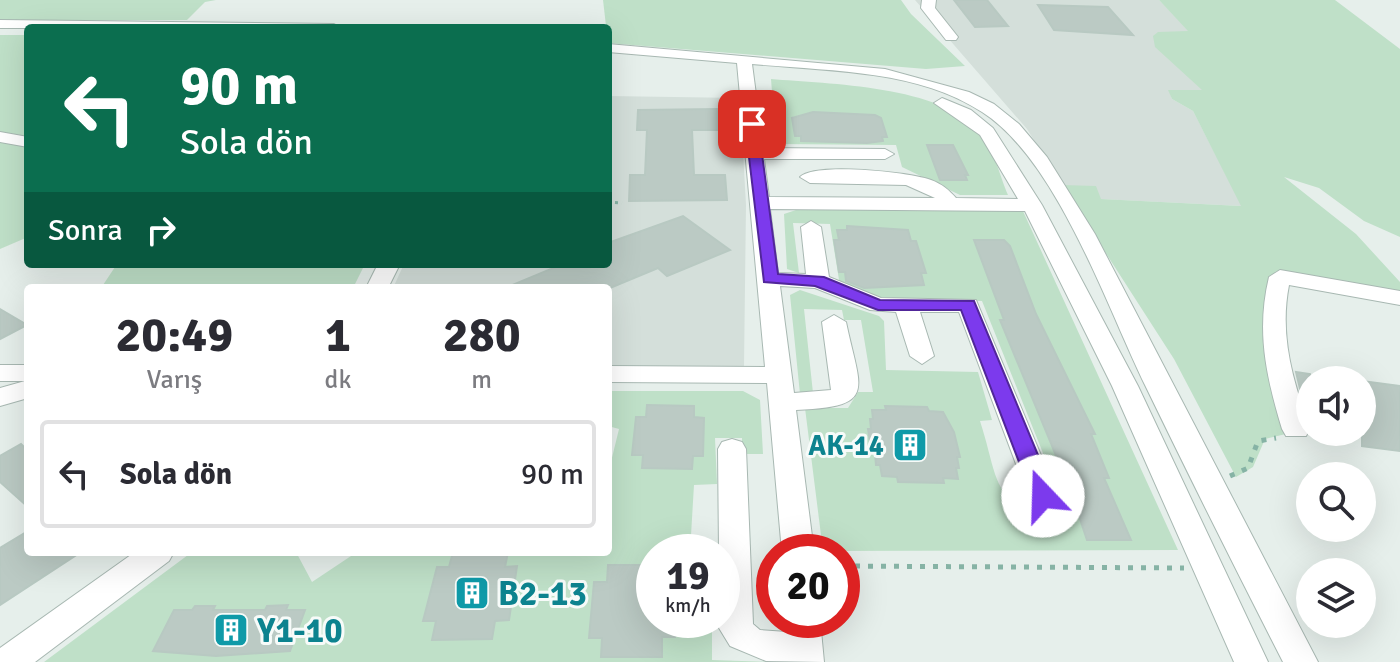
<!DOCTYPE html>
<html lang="tr">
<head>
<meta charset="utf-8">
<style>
	body { margin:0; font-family:Signika,sans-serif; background:#f7f7f7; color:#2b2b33; height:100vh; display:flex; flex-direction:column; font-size:30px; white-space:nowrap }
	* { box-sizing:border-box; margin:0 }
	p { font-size:26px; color:#7c7c81 }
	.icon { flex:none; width:44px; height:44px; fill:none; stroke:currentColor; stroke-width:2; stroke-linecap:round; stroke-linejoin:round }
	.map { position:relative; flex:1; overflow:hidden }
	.details { position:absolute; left:24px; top:284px; width:588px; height:272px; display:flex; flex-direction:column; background:#fff; border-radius:8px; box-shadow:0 8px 32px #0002 }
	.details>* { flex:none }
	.hud { position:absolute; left:24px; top:24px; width:588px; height:244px; border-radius:8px; box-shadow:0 8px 32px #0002; background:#0b6e4f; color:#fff; overflow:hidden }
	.tools { position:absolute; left:1296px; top:366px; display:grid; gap:16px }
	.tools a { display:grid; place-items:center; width:80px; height:80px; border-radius:50%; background:#fff; box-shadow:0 8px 32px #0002; font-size:40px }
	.speed { position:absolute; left:636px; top:534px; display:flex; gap:16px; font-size:40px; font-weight:700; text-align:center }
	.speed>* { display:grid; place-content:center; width:104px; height:104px; border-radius:50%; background:#fff; box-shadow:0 8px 32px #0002; line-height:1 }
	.speed small { font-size:20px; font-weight:400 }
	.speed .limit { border:12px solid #d22; background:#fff; color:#111 }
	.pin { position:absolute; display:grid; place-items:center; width:68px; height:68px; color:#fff; margin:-34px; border-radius:16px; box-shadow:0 4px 12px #0006 }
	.me { position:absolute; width:88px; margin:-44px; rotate:339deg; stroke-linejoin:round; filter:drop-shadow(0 0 6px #0008) }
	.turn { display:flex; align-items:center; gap:28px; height:168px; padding:0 24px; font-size:36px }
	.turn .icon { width:104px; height:104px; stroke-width:2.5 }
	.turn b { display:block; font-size:56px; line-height:68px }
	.then { display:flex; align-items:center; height:76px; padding:0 24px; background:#0003; gap:16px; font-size:30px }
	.eta { display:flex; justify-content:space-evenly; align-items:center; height:136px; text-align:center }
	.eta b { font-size:48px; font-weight:700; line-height:56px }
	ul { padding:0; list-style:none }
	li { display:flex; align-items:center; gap:24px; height:108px; margin:0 16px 12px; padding:0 8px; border:4px solid #e1e1e2; border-radius:8px }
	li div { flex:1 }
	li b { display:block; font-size:30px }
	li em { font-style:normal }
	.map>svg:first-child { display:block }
	.built { fill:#d4dfda }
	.green { fill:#bfe0c8 }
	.building { fill:#bbcac4; stroke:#b8c9c2; stroke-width:2 }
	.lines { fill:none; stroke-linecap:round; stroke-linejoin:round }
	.minor-casing { stroke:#a8b8b2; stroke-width:2 }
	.path-far1 { stroke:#86b3a5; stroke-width:3; stroke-dasharray:3 4; stroke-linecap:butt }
	.path { stroke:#86b3a5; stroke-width:5; stroke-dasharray:5 8; stroke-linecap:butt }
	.minor { fill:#fff; fill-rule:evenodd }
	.route { fill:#7c3aed; stroke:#51269a; stroke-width:2 }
	.labels { text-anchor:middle; stroke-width:6; stroke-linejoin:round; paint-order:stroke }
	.culture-label { font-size:28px; font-weight:bold; fill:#0d838f; stroke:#f7fbf9; text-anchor:end }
	.near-culture-label { font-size:34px; font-weight:bold; fill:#0d838f; stroke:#f7fbf9; text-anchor:start }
</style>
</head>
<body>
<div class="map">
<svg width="1400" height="662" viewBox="0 0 1400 662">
	<rect width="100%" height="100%" fill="#e6efeb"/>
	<path class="built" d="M 915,0 L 1159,0 L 1189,31 L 1203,90 L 1169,90 L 1172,99 L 1193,111 L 1242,206 L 1100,199 L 1062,185 L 1027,129 Z
		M 608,96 L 740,98 L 746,205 L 744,366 L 608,366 L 608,288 L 393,288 L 404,264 L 608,264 Z"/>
	<path class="green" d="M 0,0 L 216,0 L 205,2 L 187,20 L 0,20 Z
		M 603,0 L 901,0 L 911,14 L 965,66 L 926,69 L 608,43 Z
		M 1159,0 L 1335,0 L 1400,49 L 1400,237 L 1364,221 L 1319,188 L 1284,177 L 1356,234 L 1400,282 L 1400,291 L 1276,271 L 1269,294 L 1290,433 L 1265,439 L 1253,467 L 1236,477 L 1174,359 L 1062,185 L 1096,186 L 1101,199 L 1241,206 L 1193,111 L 1172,99 L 1168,90 L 1202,90 L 1155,47 L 1153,36 L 1158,32 L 1188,31 Z
		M 0,35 L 28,35 L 28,136 L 0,132 Z
		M 771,79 C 828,84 942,85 981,133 C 994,149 1000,177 1008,195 L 960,195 L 902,167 L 896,145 L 776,144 Z
		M 0,142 L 28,147 L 28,237 L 0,249 Z
		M 1022,209 L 1178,550 L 823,551 L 805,408 L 848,408 L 858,392 L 873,392 L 861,320 L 844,320 L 842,310 L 804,309 L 813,393 L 800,394 L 790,295 L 800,290 L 879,316 L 884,321 L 886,370 L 978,372 L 992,420 L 980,421 C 1000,482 990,512 1065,508 L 982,301 L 874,297 L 840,286 L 830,224 L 793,223 L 799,273 L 787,269 L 784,214 L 796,210 Z
		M 117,264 L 365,264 L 353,288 L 101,288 Z
		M 609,391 L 743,391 L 760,400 L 763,454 L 742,454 L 742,438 L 715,438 L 717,484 L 694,485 L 690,552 L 654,552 L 654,620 L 712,620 L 712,660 L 775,662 L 44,662 L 192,552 L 296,552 L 312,582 L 357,552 L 608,552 L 608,474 L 619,429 L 608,426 Z"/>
	<path class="building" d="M 954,0 L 987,0 L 1008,26 L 975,27 Z
		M 1038,5 L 1108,7 L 1133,35 L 1054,30 Z
		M 717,109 L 719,130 L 692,130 L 694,175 L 725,175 L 727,200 L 629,201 L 630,175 L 645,175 L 647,130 L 637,130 L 638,110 Z
		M 813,112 L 875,115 L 881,118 L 887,137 L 882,137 L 883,141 L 867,143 L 801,141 L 801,136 L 795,136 L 792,118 Z
		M 927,145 L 953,145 L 968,175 L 965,175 L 967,180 L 940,180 Z
		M 683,216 L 730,250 L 667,276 L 658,268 L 610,288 L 505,288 L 563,264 L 608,264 L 608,243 Z
		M 847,226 L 908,230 L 911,241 L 916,241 L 926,273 L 921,273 L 924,285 L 864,288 L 846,281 L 845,272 L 839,272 L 834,240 L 839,240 L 837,230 L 847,230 Z
		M 974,240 L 1004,240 L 1010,246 L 1036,314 L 1095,434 L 1091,434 L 1109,478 L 1104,478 L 1131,540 L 1087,540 L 1079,516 L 1074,516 L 1058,473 L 1062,473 L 1055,453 L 1000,320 L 1004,320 Z
		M 0,309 L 27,325 L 0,339 Z
		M 1296,372 L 1310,374 L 1310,420 L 1301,393 Z
		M 1362,381 L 1400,386 L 1400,451 L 1362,446 Z
		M 647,405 L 694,406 L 694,417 L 704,418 L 703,456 L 693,456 L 692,469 L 642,468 L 643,455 L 632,455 L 636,417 L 646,417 Z
		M 885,406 L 927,407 L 929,411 L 943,412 L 954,432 L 960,457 L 957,457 L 959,468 L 956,468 L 958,479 L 943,478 L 944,483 L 898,482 L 897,477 L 882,476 L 880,465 L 876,465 L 875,454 L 872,454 L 868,429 L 871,429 L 870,419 L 873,419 L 872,410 L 886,410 Z
		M 21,444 L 28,451 L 28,507 L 0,482 L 0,456 Z
		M 28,531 L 28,552 L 81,552 L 0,605 L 0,548 Z
		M 453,552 L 508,552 L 505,567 L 517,566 L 509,620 L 495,621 L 492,639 L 432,640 L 436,621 L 423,621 L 437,567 L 449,567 Z
		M 608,565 L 654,565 L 654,620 L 676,620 L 675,637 L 662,637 L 662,657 L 601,657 L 602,638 L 589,638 L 594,582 L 607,582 Z
		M 288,605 L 286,610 L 305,610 L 290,651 L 216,656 L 153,651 L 174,610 L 192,610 L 195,606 L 215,606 L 213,610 L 265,610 L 267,606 Z"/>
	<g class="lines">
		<g class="minor-casing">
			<path id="minor" d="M 922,0 L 936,0 L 935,8 L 958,37 L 956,40 L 946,40 L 921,8 Z
				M 0,20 L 334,24 L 341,28 L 0,28 Z
				M 608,44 L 885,69 L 969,92 L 994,104 L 1019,124 L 1047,157 L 1095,234 L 1318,662 L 1283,662 C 1236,570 1190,478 1145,385 C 1106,305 1057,160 982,112 C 917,69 827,71 752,64 L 763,148 L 885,149 L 894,154 L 885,159 L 764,159 L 769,197 L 935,198 L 906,185 L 810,183 L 800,177 C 815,162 910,172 931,180 C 942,184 949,190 956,198 L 1018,199 L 980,135 L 934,103 L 942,98 L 971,110 L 993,128 L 1042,205 L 1138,386 L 1268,662 L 1234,662 L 1112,386 L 1025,211 L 770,209 L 778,273 L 806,274 L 801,227 L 811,221 L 821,227 L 829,277 L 881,298 L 976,300 L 1058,496 L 1053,504 L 1043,507 L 1033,504 L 1028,496 L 959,312 L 920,312 L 934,356 L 922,364 L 910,356 L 896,312 L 870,310 L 815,288 L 780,286 L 794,393 L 831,390 L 822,322 L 834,315 L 846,322 C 860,390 879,407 796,410 L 814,552 L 782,552 L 767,383 L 608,382 L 608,366 L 765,367 L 737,63 L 608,52 Z
				M 0,132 L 28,137 L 28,147 L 0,142 Z
				M 378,264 L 400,264 L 388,288 L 366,288 Z
				M 1280,270 L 1400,291 L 1400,305 L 1289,285 C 1279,336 1293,381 1310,429 L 1306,436 L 1286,436 L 1282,429 C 1266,376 1256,331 1269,277 Z
				M 0,365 L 28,365 L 28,398 L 0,406 L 0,388 L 25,381 L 0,381 Z
				M 732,439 L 742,442 L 746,449 L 753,624 L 760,630 L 787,632 L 786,620 L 820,620 L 824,662 L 766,661 L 730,646 L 719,628 L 722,552 L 719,552 L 718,449 L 722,442 Z
				M 135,552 L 174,552 L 169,561 L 35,662 L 0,662 L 0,648 Z"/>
		</g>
		<path class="path-far1" d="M 608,202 L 622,203"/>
		<path class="path" d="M 1230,476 L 1248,468 L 1258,441 L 1276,438
			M 842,566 L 1184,568"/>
		<use href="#minor" class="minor"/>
	</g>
	<path class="route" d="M 752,120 L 758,124 L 778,274 L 824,277 L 880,300 L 974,301 L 1055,496 L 1051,502 L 1043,505 L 1032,496 L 961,310 L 878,310 L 815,286 L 764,282 L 745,124 Z"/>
	<defs>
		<g id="building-square" transform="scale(1.8)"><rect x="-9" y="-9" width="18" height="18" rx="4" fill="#0f9aa8" stroke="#f7fbf9"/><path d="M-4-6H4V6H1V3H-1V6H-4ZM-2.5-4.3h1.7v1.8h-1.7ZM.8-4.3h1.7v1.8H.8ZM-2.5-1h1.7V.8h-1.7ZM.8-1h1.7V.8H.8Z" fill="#fff"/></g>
	</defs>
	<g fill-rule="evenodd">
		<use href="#building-square" x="910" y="445"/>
		<use href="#building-square" x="472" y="593"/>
		<use href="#building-square" x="231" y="630"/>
	</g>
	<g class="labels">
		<g class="culture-label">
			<text x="884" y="455">AK-14</text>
		</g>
		<g class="near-culture-label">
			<text x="498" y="605">B2-13</text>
			<text x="257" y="642">Y1-10</text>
		</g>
	</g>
</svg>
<div class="tools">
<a><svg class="icon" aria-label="sound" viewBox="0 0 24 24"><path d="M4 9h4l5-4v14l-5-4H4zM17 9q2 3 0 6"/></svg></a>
<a><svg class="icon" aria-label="search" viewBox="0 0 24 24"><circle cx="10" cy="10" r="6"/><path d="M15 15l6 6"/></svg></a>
<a><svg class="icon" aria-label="layers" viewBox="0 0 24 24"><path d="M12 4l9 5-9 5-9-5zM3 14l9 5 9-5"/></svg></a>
</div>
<div class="speed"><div>19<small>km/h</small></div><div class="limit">20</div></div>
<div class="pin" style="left:752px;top:124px;background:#d93025"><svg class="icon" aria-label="arrive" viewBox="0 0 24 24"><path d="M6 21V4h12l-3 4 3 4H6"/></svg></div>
<svg class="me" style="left:1043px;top:496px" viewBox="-20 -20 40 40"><circle r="19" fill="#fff"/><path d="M0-13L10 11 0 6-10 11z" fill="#7c3aed"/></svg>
<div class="hud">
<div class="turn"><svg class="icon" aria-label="left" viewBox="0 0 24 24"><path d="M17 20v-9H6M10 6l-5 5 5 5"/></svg><div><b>90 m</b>Sola dön</div></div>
<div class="then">Sonra<svg class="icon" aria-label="right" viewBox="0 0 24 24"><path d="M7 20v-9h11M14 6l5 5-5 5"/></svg></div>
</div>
<section class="details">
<div class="eta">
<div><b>20:49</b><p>Varış</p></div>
<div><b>1</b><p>dk</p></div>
<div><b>280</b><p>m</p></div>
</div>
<ul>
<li><svg class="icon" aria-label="left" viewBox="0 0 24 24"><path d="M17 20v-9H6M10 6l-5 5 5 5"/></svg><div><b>Sola dön</b></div><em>90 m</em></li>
</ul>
</section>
</div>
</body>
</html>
